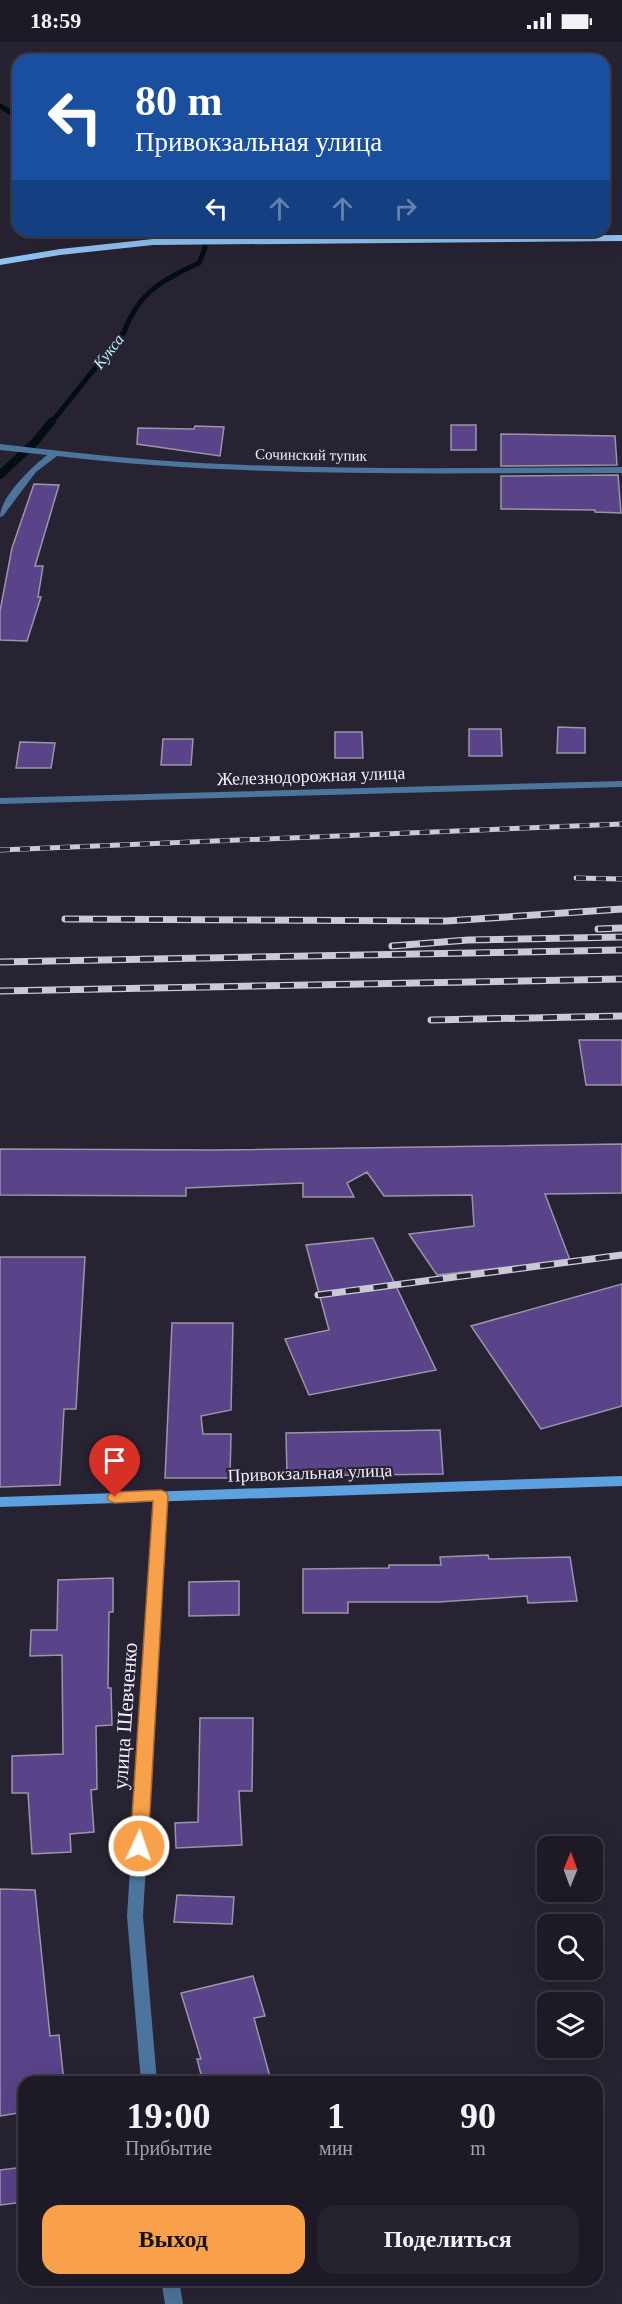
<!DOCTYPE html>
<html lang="ru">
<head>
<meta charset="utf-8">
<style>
	body { margin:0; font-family:Georgia,serif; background:#25232e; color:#f1f3f6; height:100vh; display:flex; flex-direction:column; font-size:22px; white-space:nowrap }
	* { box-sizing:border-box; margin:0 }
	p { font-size:20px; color:#a0a1a7 }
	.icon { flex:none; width:33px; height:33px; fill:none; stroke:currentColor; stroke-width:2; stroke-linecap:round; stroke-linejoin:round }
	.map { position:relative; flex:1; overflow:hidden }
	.details { position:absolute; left:18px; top:2034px; width:585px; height:210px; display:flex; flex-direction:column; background:#1d1a26; border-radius:18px; box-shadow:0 6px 24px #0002,0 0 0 2px #3b3843 }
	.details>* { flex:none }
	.hud { position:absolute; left:12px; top:12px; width:598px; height:183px; border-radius:18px; box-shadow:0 6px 24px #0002,0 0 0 2px #3b3843; background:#1a4fa0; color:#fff; overflow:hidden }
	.needle { width:39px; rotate:1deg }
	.controls { position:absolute; left:537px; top:1794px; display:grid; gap:12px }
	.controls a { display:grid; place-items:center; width:66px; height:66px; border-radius:12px; background:#1d1a26; box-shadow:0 6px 24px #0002,0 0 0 2px #3b3843; font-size:30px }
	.pin { position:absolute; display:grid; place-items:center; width:51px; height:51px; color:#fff; margin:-62px -26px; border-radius:50% 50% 50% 0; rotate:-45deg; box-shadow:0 0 6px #0007 }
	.pin .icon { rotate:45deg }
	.me { position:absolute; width:66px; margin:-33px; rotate:3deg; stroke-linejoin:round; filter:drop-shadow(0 0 4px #0008) }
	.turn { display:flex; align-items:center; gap:21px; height:126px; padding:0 24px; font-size:27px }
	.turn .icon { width:78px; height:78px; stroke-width:2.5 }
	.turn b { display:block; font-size:42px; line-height:51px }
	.lanes { display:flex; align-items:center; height:57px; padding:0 24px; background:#0003; justify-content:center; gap:30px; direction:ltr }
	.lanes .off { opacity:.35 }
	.eta { display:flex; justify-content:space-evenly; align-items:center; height:102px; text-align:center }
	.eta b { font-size:36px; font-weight:700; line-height:42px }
	.button { display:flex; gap:12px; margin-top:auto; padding:12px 24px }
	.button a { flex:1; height:69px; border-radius:18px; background:#f8a14a; color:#111; font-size:24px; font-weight:700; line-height:69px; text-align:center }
	.button a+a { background:#25232e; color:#f1f3f6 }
	.status { display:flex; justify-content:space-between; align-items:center; height:42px; padding:0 30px; background:#1d1a26; direction:ltr }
	.status svg { height:16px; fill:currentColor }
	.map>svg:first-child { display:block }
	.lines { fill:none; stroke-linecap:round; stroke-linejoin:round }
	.stream-far1 { stroke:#020e11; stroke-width:5 }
	.stream { stroke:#020e11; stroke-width:8 }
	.building { fill:#594389; stroke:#9a96a8; stroke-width:1.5 }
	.street { fill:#4c749c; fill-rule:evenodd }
	.secondary { fill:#5ea1e1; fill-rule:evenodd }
	.primary { fill:#90c2f3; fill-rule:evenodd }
	.rail-far1-casing { stroke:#cbc9d4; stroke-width:5 }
	.rail-casing { stroke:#cbc9d4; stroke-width:7 }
	.rail-far1 { stroke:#272332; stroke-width:4; stroke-dasharray:10; stroke-linecap:butt }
	.rail { stroke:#272332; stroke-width:4.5; stroke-dasharray:14; stroke-linecap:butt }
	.route { fill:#f8a14a; stroke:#a16930; stroke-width:1.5 }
	.labels { text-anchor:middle; stroke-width:4.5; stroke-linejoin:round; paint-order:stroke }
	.far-street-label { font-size:15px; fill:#f1eff9; stroke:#272332 }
	.far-water-label { font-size:16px; font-style:italic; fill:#b9eff9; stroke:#272332 }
	.street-label { font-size:18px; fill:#f1eff9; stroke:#272332 }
	.near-street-label { font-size:21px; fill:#f1eff9; stroke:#272332 }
</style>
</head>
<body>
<div class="status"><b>18:59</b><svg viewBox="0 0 49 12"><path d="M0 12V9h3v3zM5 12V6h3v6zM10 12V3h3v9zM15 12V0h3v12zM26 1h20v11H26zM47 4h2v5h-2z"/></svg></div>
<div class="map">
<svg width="622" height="2262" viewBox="0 0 622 2262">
	<rect width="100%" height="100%" fill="#272332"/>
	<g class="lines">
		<path class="stream-far1" d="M 0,64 L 18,75
			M 51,381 L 124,290 C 139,250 162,238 199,221 L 205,206 L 202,189"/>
		<path class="stream" d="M 0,433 L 35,400 L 52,379"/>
	</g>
	<path class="building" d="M 451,383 L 476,383 L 476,408 L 451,408 Z
		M 195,384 L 224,385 L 220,414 L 137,402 L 138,386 L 194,387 Z
		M 501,392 L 615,394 L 617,423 L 501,424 Z
		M 618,433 L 621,471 L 595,470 L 595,468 L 501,467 L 501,434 Z
		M 34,442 L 59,443 L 35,524 L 43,524 L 38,555 L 41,555 L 27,599 L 0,598 L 0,569 L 12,506 Z
		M 558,685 L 585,686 L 585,711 L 557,711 Z
		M 469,687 L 501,687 L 502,714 L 469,714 Z
		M 335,690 L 362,690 L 363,716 L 335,716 Z
		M 163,697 L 193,697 L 191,723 L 161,723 Z
		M 20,700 L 55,701 L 51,726 L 16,726 Z
		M 579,998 L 622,998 L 622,1043 L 586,1043 Z
		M 622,1102 L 622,1151 L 545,1152 L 570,1218 L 437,1233 L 409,1192 L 474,1184 L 472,1153 L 384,1154 L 367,1130 L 347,1141 L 354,1155 L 303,1155 L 303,1141 L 186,1146 L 186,1154 L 0,1153 L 0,1107 L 214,1108 Z
		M 373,1196 L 436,1328 L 309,1353 L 285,1297 L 329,1288 L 306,1203 Z
		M 0,1215 L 85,1215 L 76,1367 L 64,1367 L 60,1443 L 0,1445 Z
		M 622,1242 L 622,1364 L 541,1387 L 471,1284 Z
		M 172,1281 L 233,1281 L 231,1368 L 201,1374 L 203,1392 L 231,1392 L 230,1436 L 165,1436 Z
		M 440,1388 L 443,1432 L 287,1434 L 286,1391 Z
		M 488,1513 L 489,1517 L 570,1515 L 577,1559 L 528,1561 L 527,1554 L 438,1560 L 348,1560 L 348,1571 L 303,1571 L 303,1527 L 389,1526 L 389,1523 L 441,1523 L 440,1515 Z
		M 113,1536 L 113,1570 L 109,1570 L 108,1646 L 111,1646 L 112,1683 L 96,1684 L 97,1747 L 91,1748 L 94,1790 L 70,1792 L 71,1810 L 32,1812 L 28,1751 L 12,1751 L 12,1714 L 63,1712 L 62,1613 L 30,1614 L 31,1588 L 57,1588 L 58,1538 Z
		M 239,1539 L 239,1573 L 189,1574 L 189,1540 Z
		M 200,1676 L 253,1676 L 252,1749 L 239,1749 L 242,1803 L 176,1806 L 175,1781 L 198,1780 Z
		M 0,1847 L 35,1848 L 50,1994 L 59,1993 L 64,2040 L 24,2040 L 24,2070 L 0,2074 Z
		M 177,1853 L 234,1855 L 232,1882 L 174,1880 Z
		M 253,1934 L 265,1974 L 254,1976 L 270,2035 L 245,2040 L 203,2040 L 197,2017 L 201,2017 L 181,1951 Z
		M 24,2125 L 24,2160 L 0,2163 L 0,2128 Z"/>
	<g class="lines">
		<path class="street" d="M 0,402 C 51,408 102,414 154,418 C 309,429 466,426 622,425 L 622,431 C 434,431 244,436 57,414 L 36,430 L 3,474 L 0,475 C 0,455 32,425 47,413 L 0,408 Z
			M 622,739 L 622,745 L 0,762 L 0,756 Z
			M 161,1449 L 166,1451 L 168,1454 L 143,1874 L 157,2040 L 141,2040 L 127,1874 L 154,1454 L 156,1451 Z
			M 161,2238 L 179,2238 L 183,2262 L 165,2262 Z"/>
		<path class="secondary" d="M 622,1434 L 622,1444 L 0,1465 L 0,1455 Z"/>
		<path class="primary" d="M 622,193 L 622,199 L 153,203 L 60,213 L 0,223 L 0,217 L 60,207 L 153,197 Z"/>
		<g class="rail-far1-casing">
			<path id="rail-far1" d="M 0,808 L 622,782
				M 576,836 L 622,837"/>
		</g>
		<g class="rail-casing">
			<path id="rail" d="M 65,877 L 446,879 L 622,867
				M 598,887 L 622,886
				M 392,904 L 468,898 L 622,895
				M 0,920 L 622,908
				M 0,949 L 622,937
				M 431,978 L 622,974
				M 318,1253 L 622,1213"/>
		</g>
		<use href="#rail-far1" class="rail-far1"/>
		<use href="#rail" class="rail"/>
	</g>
	<path class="route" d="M 161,1448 L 166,1450 L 168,1454 L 148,1804 L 145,1809 L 139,1811 L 133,1809 L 130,1804 L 153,1459 L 115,1461 L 109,1459 L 107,1455 L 109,1452 L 115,1450 Z"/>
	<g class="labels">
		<g class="far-street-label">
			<text transform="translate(311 413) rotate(1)" y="5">Сочинский тупик</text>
		</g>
		<g class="far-water-label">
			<text transform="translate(108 309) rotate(-52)" y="6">Кукса</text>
		</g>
		<g class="street-label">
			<text transform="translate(311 734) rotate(-2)" y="6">Железнодорожная улица</text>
			<text transform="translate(310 1431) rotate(-2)" y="6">Привокзальная улица</text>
		</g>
		<g class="near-street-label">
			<text transform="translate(125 1674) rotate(-86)" y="7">улица Шевченко</text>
		</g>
	</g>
</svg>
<div class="controls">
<a><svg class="needle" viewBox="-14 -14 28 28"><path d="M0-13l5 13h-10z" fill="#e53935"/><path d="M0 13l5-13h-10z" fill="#a0a1a7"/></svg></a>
<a><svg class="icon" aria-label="search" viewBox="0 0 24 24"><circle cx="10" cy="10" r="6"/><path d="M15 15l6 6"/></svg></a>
<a><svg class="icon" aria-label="layers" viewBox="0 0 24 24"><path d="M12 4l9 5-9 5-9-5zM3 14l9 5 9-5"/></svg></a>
</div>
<div class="pin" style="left:115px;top:1455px;background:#d93025"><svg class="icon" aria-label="arrive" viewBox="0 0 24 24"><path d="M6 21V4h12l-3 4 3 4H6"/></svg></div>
<svg class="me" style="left:139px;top:1804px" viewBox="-20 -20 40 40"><circle r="17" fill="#f8a14a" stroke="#fff" stroke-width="3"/><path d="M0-11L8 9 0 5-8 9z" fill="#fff"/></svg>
<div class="hud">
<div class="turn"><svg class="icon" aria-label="left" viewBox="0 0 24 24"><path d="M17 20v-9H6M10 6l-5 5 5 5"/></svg><div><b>80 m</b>Привокзальная улица</div></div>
<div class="lanes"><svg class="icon" aria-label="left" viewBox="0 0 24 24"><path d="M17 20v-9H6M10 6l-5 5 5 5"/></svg><svg class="icon off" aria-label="ahead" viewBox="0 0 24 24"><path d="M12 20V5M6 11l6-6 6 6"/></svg><svg class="icon off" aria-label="ahead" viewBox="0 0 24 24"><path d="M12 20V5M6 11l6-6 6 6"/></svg><svg class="icon off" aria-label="right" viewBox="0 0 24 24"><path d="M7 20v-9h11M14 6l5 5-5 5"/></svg></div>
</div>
<section class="details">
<div class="eta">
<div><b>19:00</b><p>Прибытие</p></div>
<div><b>1</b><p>мин</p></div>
<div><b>90</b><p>m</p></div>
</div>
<div class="button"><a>Выход</a><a>Поделиться</a></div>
</section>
</div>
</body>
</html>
